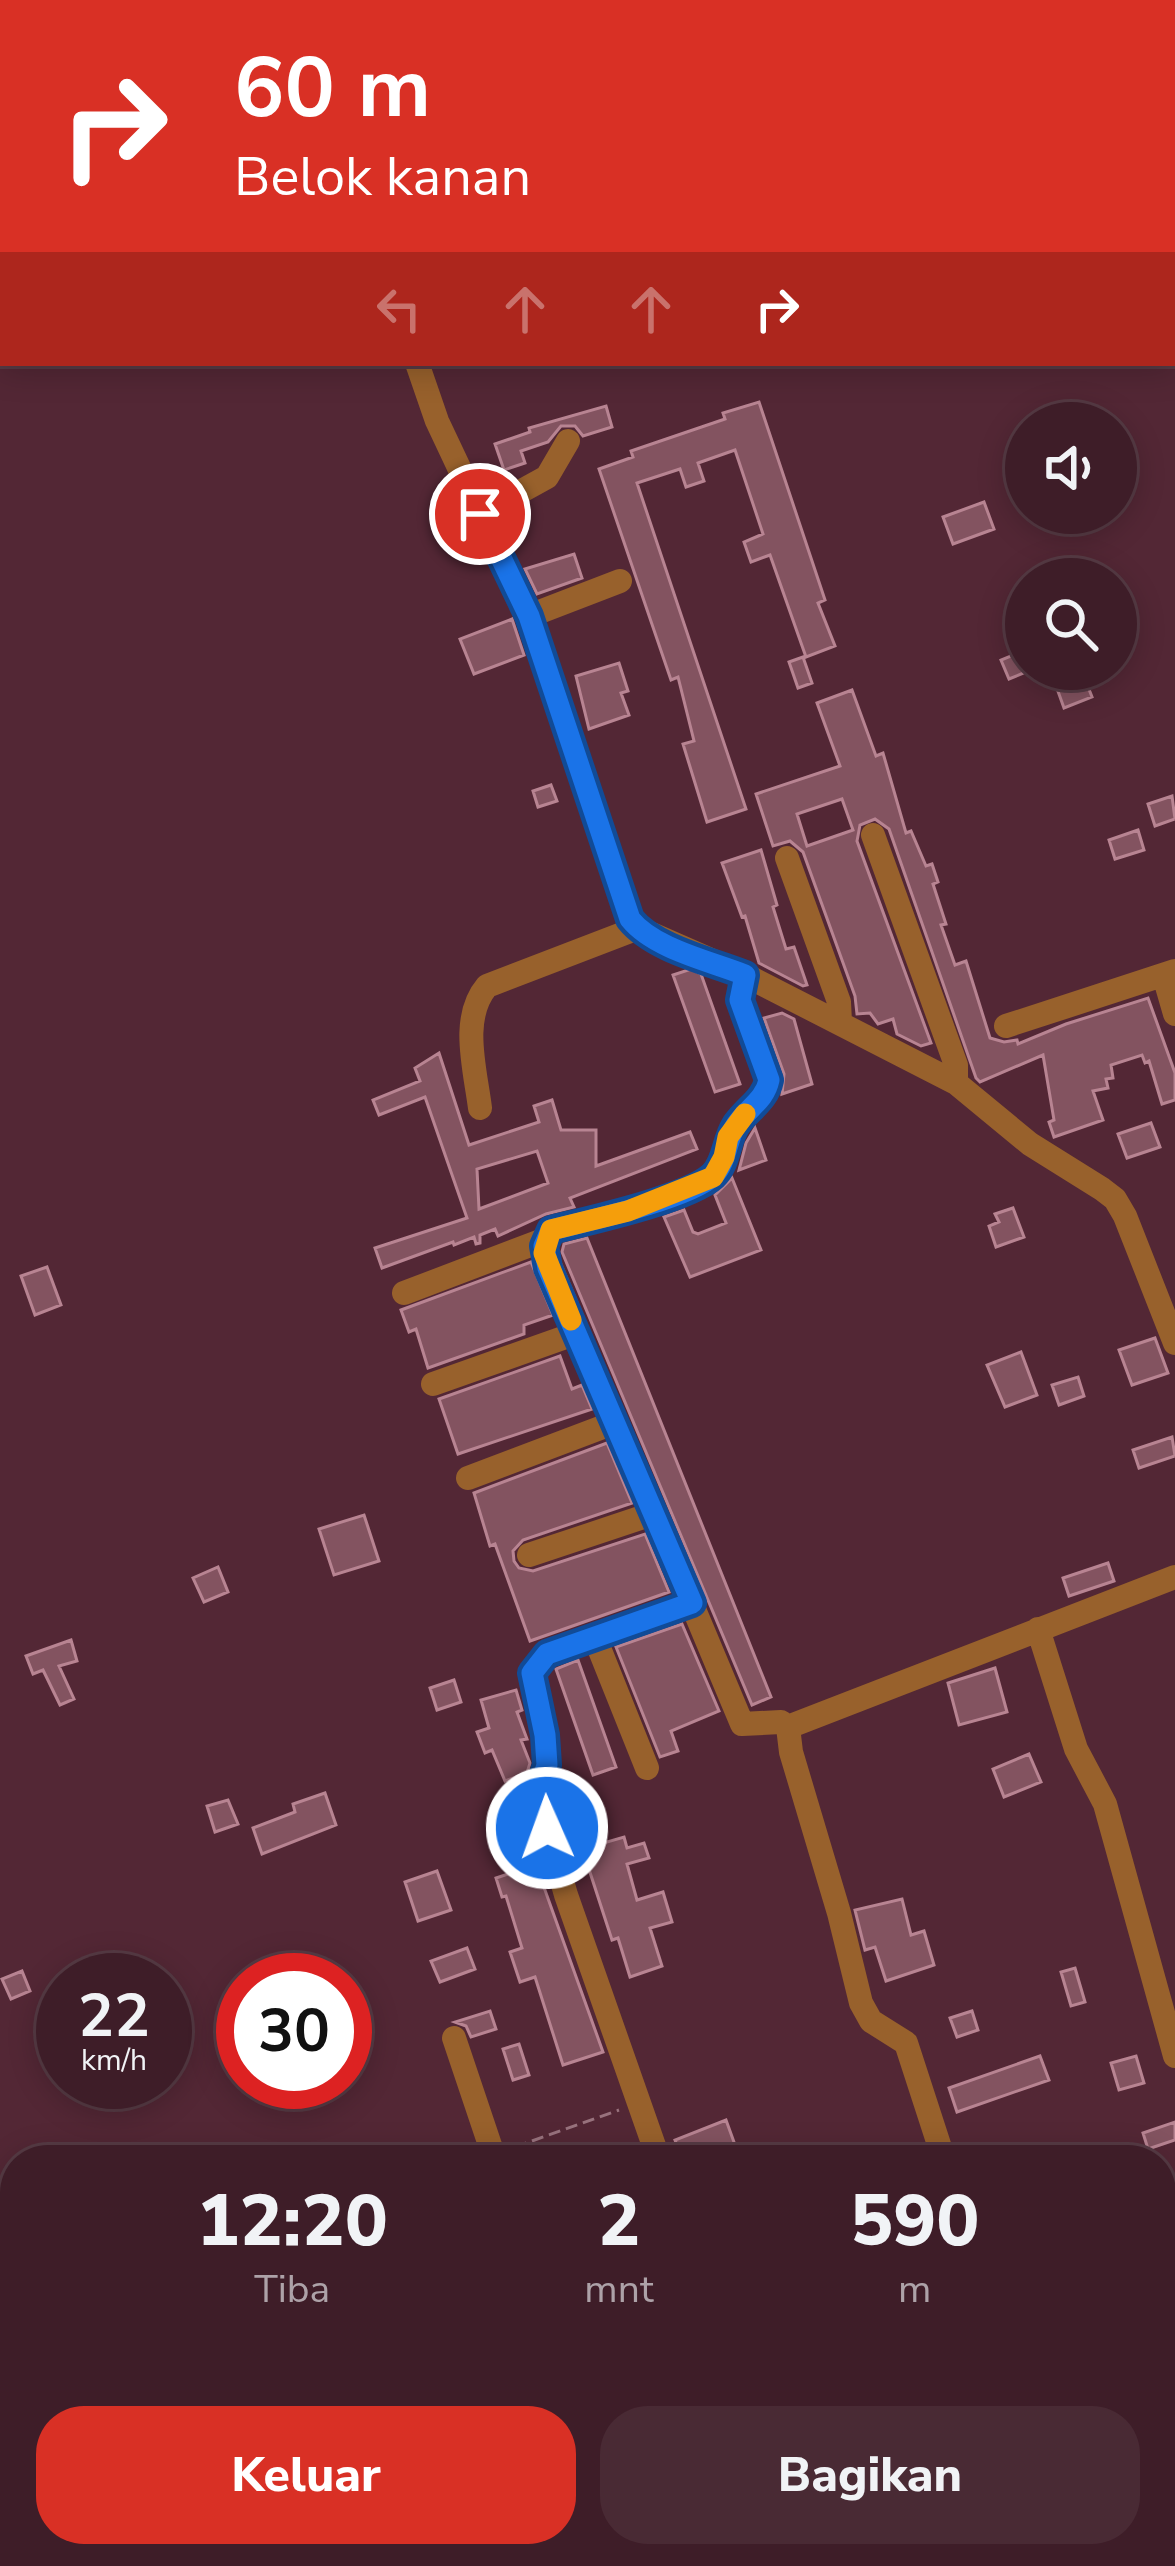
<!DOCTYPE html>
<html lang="id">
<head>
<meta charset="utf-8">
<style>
	body { margin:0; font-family:"Nunito Sans",sans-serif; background:#492a34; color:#f1f3f6; height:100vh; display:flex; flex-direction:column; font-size:45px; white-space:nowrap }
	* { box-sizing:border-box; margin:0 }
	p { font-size:39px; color:#ada2a8 }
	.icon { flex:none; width:66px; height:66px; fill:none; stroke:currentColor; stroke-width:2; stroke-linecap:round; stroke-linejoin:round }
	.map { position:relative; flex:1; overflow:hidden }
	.sheet { position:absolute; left:0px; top:2145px; width:1176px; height:423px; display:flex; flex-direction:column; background:#3e1d28; border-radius:48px 48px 0 0; box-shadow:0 6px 30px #0003,0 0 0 3px #573b45 }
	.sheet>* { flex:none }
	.banner { position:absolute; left:0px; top:0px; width:1176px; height:366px; box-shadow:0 6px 30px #0003,0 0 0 3px #573b45; background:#d93025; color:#fff; overflow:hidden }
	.fabs { position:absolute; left:1005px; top:402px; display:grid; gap:24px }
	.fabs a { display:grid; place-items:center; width:132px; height:132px; border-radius:50%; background:#3e1d28; box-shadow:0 6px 30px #0003,0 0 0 3px #573b45; font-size:60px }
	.speed { position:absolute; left:36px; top:1953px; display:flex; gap:24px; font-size:60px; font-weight:700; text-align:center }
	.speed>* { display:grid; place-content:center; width:156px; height:156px; border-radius:50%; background:#3e1d28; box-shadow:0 6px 30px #0003,0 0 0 3px #573b45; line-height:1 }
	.speed small { font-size:30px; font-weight:400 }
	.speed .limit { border:18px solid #d22; background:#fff; color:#111 }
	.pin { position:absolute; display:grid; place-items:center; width:102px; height:102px; color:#fff; margin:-51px; border:6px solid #fff; border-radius:50%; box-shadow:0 3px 12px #0007 }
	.me { position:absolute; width:132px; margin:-66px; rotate:358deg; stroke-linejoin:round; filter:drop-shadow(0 0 9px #0008) }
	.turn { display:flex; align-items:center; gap:42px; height:252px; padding:0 36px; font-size:54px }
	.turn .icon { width:156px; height:156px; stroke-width:2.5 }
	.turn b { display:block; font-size:84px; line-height:102px }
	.lanes { display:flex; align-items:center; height:114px; padding:0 36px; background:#0003; justify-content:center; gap:60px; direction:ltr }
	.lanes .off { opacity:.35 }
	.eta { display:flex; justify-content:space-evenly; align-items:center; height:204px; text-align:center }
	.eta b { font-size:72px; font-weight:800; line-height:84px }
	.action { display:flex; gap:24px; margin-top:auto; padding:24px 36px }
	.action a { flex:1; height:138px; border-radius:48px; background:#d93025; color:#fff; font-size:48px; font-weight:800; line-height:138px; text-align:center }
	.action a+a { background:#492a34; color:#f1f3f6 }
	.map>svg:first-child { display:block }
	.building { fill:#835360; stroke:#b88492; stroke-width:3; fill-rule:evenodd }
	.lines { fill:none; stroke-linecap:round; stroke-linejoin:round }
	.path { stroke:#98727d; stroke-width:3; stroke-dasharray:12 6; stroke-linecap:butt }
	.minor { stroke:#98612c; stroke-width:24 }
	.route-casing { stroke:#114b97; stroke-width:30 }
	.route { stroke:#1a73e8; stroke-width:21 }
	.slow { stroke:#f59e0b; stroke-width:21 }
</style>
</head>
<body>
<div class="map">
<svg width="1175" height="2566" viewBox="0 0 1175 2566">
	<rect width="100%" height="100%" fill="#532735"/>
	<path class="building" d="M 759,402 L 825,600 L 818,603 L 835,646 L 806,657 L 770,555 L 751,562 L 744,542 L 763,534 L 735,450 L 698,463 L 704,481 L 686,487 L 680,469 L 637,483 L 746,809 L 707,822 L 683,744 L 694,741 L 678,677 L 671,680 L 599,469 L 633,457 L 631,451 L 725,419 L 723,413 Z
		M 606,406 L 612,427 L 583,436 L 575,426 L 561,426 L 548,442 L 521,451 L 525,463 L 504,470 L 495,444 L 530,432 L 529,428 Z
		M 984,502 L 994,529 L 953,544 L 943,517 Z
		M 574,554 L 582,578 L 537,594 L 525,569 Z
		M 512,619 L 524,655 L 474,674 L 460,639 Z
		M 1026,650 L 1026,672 L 1009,679 L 1001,660 Z
		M 803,657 L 812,683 L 798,688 L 789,662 Z
		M 619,663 L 628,691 L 621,693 L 629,715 L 589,729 L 576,676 Z
		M 1050,669 L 1081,669 L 1092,697 L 1064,708 Z
		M 852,690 L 876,756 L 883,753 L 906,833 L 911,831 L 926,866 L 932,864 L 938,882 L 933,884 L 946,924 L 941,925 L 955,965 L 966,961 L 990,1038 L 1004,1042 L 1017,1040 L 1018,1044 L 1066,1024 L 1148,998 L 1175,1073 L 1175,1100 L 1162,1104 L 1149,1061 L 1145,1063 L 1142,1055 L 1111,1065 L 1113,1078 L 1106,1079 L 1108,1088 L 1093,1091 L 1103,1120 L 1054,1137 L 1049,1122 L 1054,1120 L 1043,1055 L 980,1082 L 976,1078 L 889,829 L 875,819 L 860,825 L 857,841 L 931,1043 L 921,1046 L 897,1034 L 893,1019 L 878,1024 L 870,1013 L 857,1014 L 855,996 L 803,852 L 790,841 L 773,846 L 756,794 L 840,766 L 817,703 ZM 842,799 L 853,830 L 807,846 L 797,814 Z
		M 551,785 L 557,801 L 538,807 L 533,791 Z
		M 1172,796 L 1175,819 L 1155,826 L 1148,804 Z
		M 1138,830 L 1144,850 L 1115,859 L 1109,840 Z
		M 761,850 L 777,905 L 773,907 L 786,949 L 794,947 L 807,985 L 803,986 L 759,963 L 745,916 L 742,917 L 722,863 Z
		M 691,969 L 701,974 L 740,1084 L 715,1092 L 673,975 Z
		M 782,1013 L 794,1019 L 812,1084 L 782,1094 L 784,1074 L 764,1018 Z
		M 439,1053 L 469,1145 L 539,1122 L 534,1106 L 552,1100 L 561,1130 L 596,1130 L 596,1166 L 690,1132 L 697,1149 L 570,1198 L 574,1207 L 546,1214 L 498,1236 L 495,1229 L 480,1235 L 480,1243 L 476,1244 L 474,1237 L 454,1245 L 453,1242 L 382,1268 L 375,1248 L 467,1218 L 425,1097 L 379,1115 L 373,1100 L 420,1081 L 415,1068 ZM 537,1151 L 548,1183 L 479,1209 L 477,1169 Z
		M 1151,1123 L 1160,1147 L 1127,1158 L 1118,1134 Z
		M 755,1128 L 766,1160 L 739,1170 L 746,1143 Z
		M 732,1178 L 761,1250 L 690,1277 L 664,1217 L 684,1210 L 693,1232 L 698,1234 L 726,1223 L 715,1195 Z
		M 1013,1208 L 1024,1237 L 996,1247 L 989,1226 L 999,1222 L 995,1214 Z
		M 587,1238 L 771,1697 L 752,1705 L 562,1252 L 564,1244 Z
		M 531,1262 L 553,1315 L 524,1325 L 524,1334 L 428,1368 L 416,1329 L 409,1332 L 401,1310 Z
		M 47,1267 L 61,1305 L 35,1315 L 21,1276 Z
		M 1155,1338 L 1168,1373 L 1132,1385 L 1119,1350 Z
		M 1021,1352 L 1037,1395 L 1005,1407 L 987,1365 Z
		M 560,1356 L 572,1389 L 582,1385 L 592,1409 L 458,1454 L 439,1399 Z
		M 1078,1377 L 1084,1396 L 1059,1405 L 1052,1385 Z
		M 1172,1437 L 1175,1456 L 1139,1468 L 1133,1450 Z
		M 607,1443 L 632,1503 L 523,1540 L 513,1551 L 514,1561 L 519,1568 L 533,1571 L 645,1534 L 669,1592 L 530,1641 L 495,1544 L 490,1546 L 474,1493 Z
		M 364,1515 L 379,1561 L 334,1575 L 319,1529 Z
		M 1108,1563 L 1114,1581 L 1069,1596 L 1063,1578 Z
		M 218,1567 L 228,1592 L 204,1602 L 193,1578 Z
		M 682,1624 L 719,1711 L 671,1731 L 678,1751 L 660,1757 L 616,1647 Z
		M 71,1640 L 77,1661 L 59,1666 L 74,1699 L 60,1705 L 43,1670 L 33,1674 L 26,1656 Z
		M 578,1660 L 616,1767 L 593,1775 L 556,1669 Z
		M 995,1668 L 1007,1712 L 959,1725 L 948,1683 Z
		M 454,1680 L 461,1702 L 437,1710 L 430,1688 Z
		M 516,1690 L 522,1710 L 517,1712 L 527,1739 L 521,1740 L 530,1763 L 527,1773 L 505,1781 L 492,1750 L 485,1753 L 477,1732 L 489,1728 L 481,1700 Z
		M 1029,1754 L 1041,1782 L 1004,1797 L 993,1769 Z
		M 325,1793 L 336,1825 L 262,1854 L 253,1828 L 295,1812 L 293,1804 Z
		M 228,1800 L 238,1824 L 215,1832 L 207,1806 Z
		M 624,1837 L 627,1848 L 644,1843 L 649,1858 L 627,1864 L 637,1900 L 663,1892 L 672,1922 L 650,1928 L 662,1966 L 630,1977 L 618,1938 L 612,1940 L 585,1857 L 595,1853 L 593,1846 Z
		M 536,1865 L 603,2052 L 563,2065 L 535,1977 L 520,1982 L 510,1952 L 522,1948 L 506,1896 L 502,1897 L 496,1878 Z
		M 437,1871 L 451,1910 L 418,1921 L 405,1882 Z
		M 902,1899 L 911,1935 L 924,1931 L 934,1965 L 886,1981 L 875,1947 L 865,1950 L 855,1910 Z
		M 467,1948 L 475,1969 L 440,1982 L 431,1961 Z
		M 110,1962 L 116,1980 L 67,1980 L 66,1978 Z
		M 1075,1968 L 1085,2002 L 1071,2006 L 1061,1972 Z
		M 22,1971 L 30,1991 L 11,1999 L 2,1979 Z
		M 490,2011 L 496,2029 L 471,2037 L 466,2026 L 455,2022 Z
		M 972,2011 L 978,2030 L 957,2037 L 950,2018 Z
		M 519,2044 L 529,2075 L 513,2080 L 503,2049 Z
		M 1040,2056 L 1049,2080 L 957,2112 L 949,2088 Z
		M 1136,2056 L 1144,2083 L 1119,2090 L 1111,2063 Z
		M 726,2120 L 739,2156 L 703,2160 L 699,2149 L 681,2155 L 675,2140 Z
		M 1175,2122 L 1175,2140 L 1148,2149 L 1143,2133 Z
		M 15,2442 L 15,2488 L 4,2467 L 0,2468 L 0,2448 Z"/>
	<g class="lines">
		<path class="path" d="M 515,2147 L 619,2110"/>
		<path class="minor" d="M 289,0 L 290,3
			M 417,363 L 437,421 L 529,616 L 630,919 L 638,928 L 745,975 L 956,1083 L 1030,1144 L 1102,1189 L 1115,1199 L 1125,1216 L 1175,1343
			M 480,514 L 547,477 L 568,441
			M 529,616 L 620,581
			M 873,835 L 956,1065 L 956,1083
			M 787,858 L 839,1002 L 840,1022
			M 745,975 L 740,1000 L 769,1080 C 765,1100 748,1108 736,1125 C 726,1140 727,1164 713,1176 C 688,1199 587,1221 551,1230 L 545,1253 L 742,1724 L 781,1722 L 788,1727
			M 1164,976 L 1175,1014
			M 1006,1026 L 1175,971
			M 480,1108 C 475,1068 460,1018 487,986 L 638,928
			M 404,1293 L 546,1239
			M 433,1384 L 577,1333
			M 468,1478 L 616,1422
			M 529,1555 L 655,1513
			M 1038,1629 L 1076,1749 L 1105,1804 L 1175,2056
			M 595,1638 L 647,1768
			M 454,2038 L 495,2160
			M 659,2160 L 566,1895 L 537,1794 L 547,1765 L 545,1735 L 531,1673 L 547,1654 L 692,1603
			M 944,2160 L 906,2043 L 871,2021 L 861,2003 L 839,1913 L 791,1752 L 788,1727 L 1175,1577
			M 640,2553 L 647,2566
			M 1058,2553 L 1062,2566
			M 0,2563 L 28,2553
			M 751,2566 L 797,2556"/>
	</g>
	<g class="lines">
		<g class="route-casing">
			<path id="route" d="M 480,514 L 529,616 L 630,919 C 654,949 710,961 745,975 L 740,1000 L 769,1080 C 765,1100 748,1108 736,1125 C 726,1140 727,1163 713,1176 C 688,1199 587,1221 551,1230 L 544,1246 L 548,1268 L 692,1603 L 547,1654 L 532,1673 L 545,1735 L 547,1765 L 538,1794 L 547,1828"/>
		</g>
		<use href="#route" class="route"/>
		<path class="slow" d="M 571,1320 L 544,1253 L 551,1230 L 628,1211 L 713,1177 L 724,1157 L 728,1137 L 745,1114"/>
	</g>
</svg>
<div class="fabs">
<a><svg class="icon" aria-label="sound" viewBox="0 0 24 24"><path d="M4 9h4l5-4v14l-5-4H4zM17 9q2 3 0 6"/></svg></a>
<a><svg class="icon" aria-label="search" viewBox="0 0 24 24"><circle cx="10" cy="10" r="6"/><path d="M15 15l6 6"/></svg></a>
</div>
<div class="speed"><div>22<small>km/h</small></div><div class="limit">30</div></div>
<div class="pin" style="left:480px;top:514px;background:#d93025"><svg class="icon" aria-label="arrive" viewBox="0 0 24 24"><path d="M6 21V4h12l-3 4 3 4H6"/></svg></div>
<svg class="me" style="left:547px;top:1828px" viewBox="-20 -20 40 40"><circle r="17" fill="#1a73e8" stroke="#fff" stroke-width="3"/><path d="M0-11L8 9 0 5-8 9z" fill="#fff"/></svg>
<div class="banner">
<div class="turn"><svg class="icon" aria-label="right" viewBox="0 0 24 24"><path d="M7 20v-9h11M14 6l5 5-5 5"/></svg><div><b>60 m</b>Belok kanan</div></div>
<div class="lanes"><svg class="icon off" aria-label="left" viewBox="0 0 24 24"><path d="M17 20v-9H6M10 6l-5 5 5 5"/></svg><svg class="icon off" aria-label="ahead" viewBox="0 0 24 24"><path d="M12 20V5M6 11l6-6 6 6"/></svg><svg class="icon off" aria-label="ahead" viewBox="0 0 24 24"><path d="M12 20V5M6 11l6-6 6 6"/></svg><svg class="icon" aria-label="right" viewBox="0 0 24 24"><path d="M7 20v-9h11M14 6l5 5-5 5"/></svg></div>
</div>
<section class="sheet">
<div class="eta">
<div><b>12:20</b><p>Tiba</p></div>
<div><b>2</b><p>mnt</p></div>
<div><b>590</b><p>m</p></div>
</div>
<div class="action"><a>Keluar</a><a>Bagikan</a></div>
</section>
</div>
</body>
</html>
